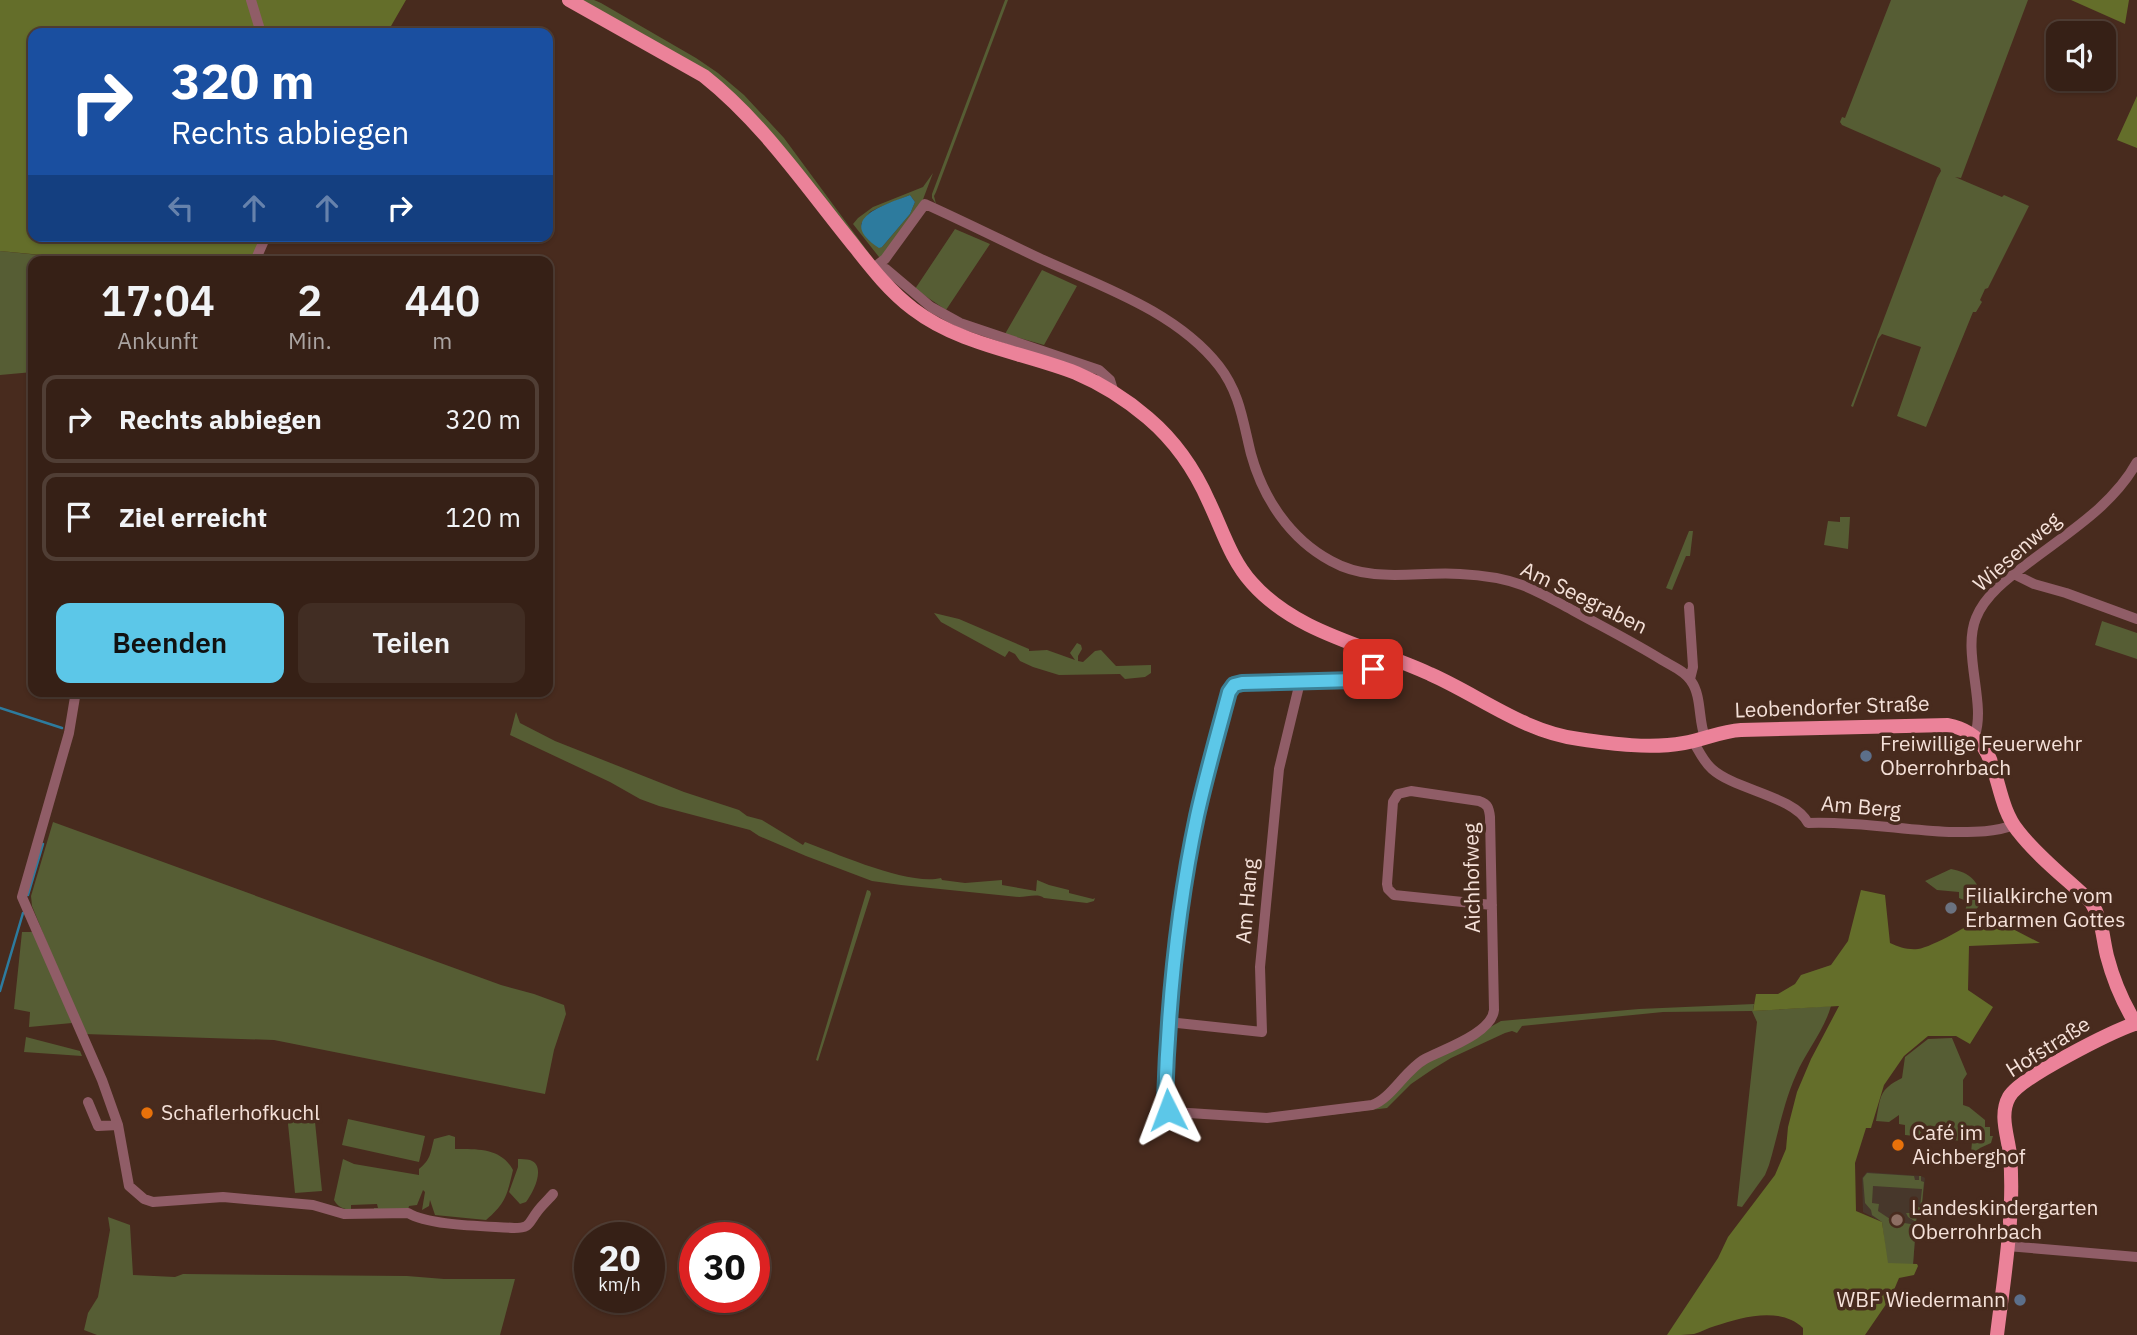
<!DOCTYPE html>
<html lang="de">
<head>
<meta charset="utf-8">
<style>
	body { margin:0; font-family:"IBM Plex Sans",sans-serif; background:#412d23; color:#f1f3f6; height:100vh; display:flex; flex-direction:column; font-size:26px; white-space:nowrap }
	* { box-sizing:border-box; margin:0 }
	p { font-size:23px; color:#aaa3a1 }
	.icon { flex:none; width:38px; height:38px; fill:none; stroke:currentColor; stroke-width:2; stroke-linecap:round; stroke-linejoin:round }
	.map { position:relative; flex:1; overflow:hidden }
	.side { position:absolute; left:28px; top:256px; width:525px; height:441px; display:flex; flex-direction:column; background:#362016; border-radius:14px; box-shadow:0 2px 5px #0004,0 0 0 2px #503e35 }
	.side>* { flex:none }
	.guide { position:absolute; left:28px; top:28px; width:525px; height:214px; border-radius:14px; box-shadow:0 2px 5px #0004,0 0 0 2px #503e35; background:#1a4fa0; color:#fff; overflow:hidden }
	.controls { position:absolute; left:2046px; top:21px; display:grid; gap:14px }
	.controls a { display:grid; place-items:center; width:70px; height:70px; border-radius:14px; background:#362016; box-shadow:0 2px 5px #0004,0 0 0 2px #503e35; font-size:35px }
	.speed { position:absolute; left:574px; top:1222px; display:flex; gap:14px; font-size:35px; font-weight:700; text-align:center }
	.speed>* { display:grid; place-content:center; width:91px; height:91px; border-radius:50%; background:#362016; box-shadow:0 2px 5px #0004,0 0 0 2px #503e35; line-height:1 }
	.speed small { font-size:18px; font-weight:400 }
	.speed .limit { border:10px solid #d22; background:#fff; color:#111 }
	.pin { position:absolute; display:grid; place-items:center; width:60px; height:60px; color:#fff; margin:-30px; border-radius:14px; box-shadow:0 4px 10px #0006 }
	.me { position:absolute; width:77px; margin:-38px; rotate:357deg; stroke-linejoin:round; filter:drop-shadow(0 0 5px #0008) }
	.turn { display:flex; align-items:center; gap:24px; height:147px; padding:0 28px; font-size:32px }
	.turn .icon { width:91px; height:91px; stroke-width:2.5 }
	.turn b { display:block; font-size:49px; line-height:60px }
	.lanes { display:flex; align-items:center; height:66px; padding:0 28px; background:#0003; justify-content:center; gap:35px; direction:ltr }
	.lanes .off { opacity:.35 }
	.eta { display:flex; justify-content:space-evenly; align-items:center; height:119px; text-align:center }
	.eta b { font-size:42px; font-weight:600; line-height:49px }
	.cta { display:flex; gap:14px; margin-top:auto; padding:14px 28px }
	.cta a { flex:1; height:80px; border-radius:14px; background:#5cc7e8; color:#111; font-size:28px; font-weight:600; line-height:80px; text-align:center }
	.cta a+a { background:#412d23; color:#f1f3f6 }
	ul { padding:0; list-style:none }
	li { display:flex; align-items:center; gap:21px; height:88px; margin:0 14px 10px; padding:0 14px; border:4px solid #503e35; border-radius:14px }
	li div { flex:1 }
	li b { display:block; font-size:26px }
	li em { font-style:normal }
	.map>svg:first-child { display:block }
	.education { fill:#47372b }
	.green { fill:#565d34; fill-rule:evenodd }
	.forest { fill:#646e2a }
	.water { fill:#2d7b9e }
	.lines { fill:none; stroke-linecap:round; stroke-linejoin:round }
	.stream { stroke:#2d7b9e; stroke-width:2.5 }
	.minor { stroke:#905d67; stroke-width:10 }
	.major { stroke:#eb8299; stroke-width:14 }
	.route-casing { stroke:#3c8197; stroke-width:18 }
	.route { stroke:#5cc7e8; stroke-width:12 }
	.service-dot { fill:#5c6f8a; stroke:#482b1e; stroke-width:2.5 }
	.worship-dot { fill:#6b7280; stroke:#482b1e; stroke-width:2.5 }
	.food-dot { fill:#e8710a; stroke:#482b1e; stroke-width:2.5 }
	.education-dot { fill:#8d6e63; stroke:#482b1e; stroke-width:2.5 }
	.labels { text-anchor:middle; stroke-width:7; stroke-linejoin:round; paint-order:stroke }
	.street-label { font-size:21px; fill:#f5e1d9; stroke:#482b1e }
	.poi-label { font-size:21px; fill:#f5e1d9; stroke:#482b1e; text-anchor:start }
</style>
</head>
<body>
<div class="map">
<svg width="2137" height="1335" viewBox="0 0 2137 1335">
	<rect width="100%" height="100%" fill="#482b1e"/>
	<path class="education" d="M 1867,1172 L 1921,1176 L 1925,1178 L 1921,1214 L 1917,1214 L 1913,1265 L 1882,1222 L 1863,1212 L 1862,1178 Z"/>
	<path class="green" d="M 579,0 L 594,0 L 601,3 L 696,58 L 718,73 L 744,95 L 784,138 L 874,260 L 739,101 Z
		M 1005,0 L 1008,0 L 936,192 L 934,196 L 936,204 L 932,198 L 932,194 Z
		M 1891,0 L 2028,0 L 1961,178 L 1955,177 L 2002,197 L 2004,195 L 2029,206 L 1988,288 L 1985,289 L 1980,300 L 1982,302 L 1976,312 L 1973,312 L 1926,427 L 1897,416 L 1921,347 L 1882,334 L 1878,339 L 1853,407 L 1851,406 L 1937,178 L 1941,171 L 1940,168 L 1842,125 L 1840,122 L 1842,117 L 1845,118 Z
		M 933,173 L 922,202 L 882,257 L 879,257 L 853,224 L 858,218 L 873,207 L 923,187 ZM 910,195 L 915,202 L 910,214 L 882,247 C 869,243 864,237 861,224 L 870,212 L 878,208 Z
		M 955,229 L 990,244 L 946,310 L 915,289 Z
		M 0,251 L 58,257 L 58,261 L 33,261 L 33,372 L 0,375 Z
		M 1042,270 L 1077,286 L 1044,345 L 1005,334 Z
		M 1840,517 L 1850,517 L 1848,549 L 1824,545 L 1828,521 L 1840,522 Z
		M 1689,531 L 1693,531 L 1690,556 L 1686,556 L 1672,590 L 1666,588 Z
		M 934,613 L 959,619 L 1029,649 L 1029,651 L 1047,650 L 1075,660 L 1070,653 L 1077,643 L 1081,645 L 1082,649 L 1078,656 L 1078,661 L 1083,662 L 1095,651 L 1101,650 L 1116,666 L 1151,665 L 1151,673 L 1145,677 L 1125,679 L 1120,674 L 1059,675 L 1033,667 L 1020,661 L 1015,654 L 1009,651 L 1005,657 L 941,622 Z
		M 2102,621 L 2137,633 L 2137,659 L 2095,645 Z
		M 516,712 L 520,723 L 555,741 L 684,792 L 739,810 L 747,816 L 762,820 L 803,845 L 805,842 C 838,854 909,886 941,878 L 942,880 L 965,883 L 1002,880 L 1002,885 L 1036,891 L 1037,880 L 1049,885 L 1069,890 L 1069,893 L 1093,899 L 1095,898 L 1094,901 L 1087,903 L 1044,898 C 1038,893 1027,897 1019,897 L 901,885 L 872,881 L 806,856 L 759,836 L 750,830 L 659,806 L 640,799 L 610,782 L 510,735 Z
		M 53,822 L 501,985 L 534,994 L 564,1005 L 566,1014 L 554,1050 L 545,1094 L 274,1040 L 84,1034 L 32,906 L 31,896 Z
		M 1951,869 C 1972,873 1983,884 1979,906 L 1972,914 L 1967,916 L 1965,911 L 1967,904 L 1964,900 L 1959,898 L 1959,892 L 1937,890 L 1925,881 Z
		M 867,890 L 870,891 L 871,894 L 818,1061 L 816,1060 Z
		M 22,932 L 34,932 L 72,1023 L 29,1027 L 30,1012 L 14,1009 Z
		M 1754,1004 L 1753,1011 L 1831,1006 C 1824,1031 1806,1051 1796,1075 C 1783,1104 1778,1135 1769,1165 L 1765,1175 L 1742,1207 L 1737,1206 L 1757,1022 L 1752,1011 L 1663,1012 L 1522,1026 L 1517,1033 L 1512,1031 L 1505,1033 L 1451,1058 L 1433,1069 L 1411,1084 L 1387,1108 L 1304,1118 L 1374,1108 L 1412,1071 L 1501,1021 L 1639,1009 Z
		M 26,1037 L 80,1051 L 82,1056 L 24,1052 Z
		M 1952,1038 L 1967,1074 L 1963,1080 L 1963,1105 L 1969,1107 L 1985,1120 L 1985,1127 L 1990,1127 L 1990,1136 L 1993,1136 L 1991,1143 L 1980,1148 L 1973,1154 L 1971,1153 L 1972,1142 L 1905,1135 L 1905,1125 L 1899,1124 L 1899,1115 L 1889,1122 L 1876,1121 C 1881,1097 1878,1090 1902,1078 L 1905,1057 L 1928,1039 Z
		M 314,1112 L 322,1191 L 295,1193 L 287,1114 Z
		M 348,1119 L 425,1136 L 419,1162 L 342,1145 Z
		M 449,1135 L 455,1137 L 455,1149 C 478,1149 501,1148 513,1170 C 507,1195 506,1203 486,1220 L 435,1215 L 430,1200 L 429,1206 L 422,1210 L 425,1192 L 423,1190 L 417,1205 L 409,1206 L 408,1210 L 374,1211 L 374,1208 L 378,1208 L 377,1204 L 351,1205 L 351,1210 C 343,1209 338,1207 334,1200 L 343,1159 L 354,1164 L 419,1175 L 419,1169 C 431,1159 430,1154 434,1139 Z
		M 518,1159 C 522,1159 526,1159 530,1160 C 547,1166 533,1193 526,1202 L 520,1204 L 509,1192 L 518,1167 Z
		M 1867,1173 L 1914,1176 L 1915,1180 L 1919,1180 L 1919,1176 L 1921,1176 L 1921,1181 L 1924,1182 L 1921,1214 L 1917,1214 L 1916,1222 L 1908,1217 L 1906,1213 L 1913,1213 L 1913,1207 L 1920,1207 L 1922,1189 L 1873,1186 L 1872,1203 L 1879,1204 L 1878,1211 L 1893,1221 L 1916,1225 L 1913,1265 L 1887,1264 L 1882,1222 L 1872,1215 L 1871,1210 L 1865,1203 L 1863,1178 Z
		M 108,1217 L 130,1225 L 133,1275 L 175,1277 L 183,1274 L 407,1276 L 444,1279 L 515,1279 L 500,1335 L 97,1335 L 84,1330 L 88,1313 L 98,1297 L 110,1230 Z"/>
	<path class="forest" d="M 0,0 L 406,0 L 387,33 L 33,33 L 33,236 L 271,236 L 257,261 L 64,261 L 63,257 L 0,251 Z
		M 2071,0 L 2129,0 L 2125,24 Z
		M 2137,96 L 2137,148 L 2117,140 Z
		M 1861,890 L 1885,895 L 1890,943 C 1899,947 1907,950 1918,949 C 1932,947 1973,924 1984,914 L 2040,943 L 1969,946 L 1968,990 L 1993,1007 L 1970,1044 L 1956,1036 L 1928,1036 L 1904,1056 L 1884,1085 L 1871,1128 L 1866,1128 L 1855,1163 L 1856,1211 L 1882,1222 L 1888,1263 L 1917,1264 L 1918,1266 L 1914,1275 L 1899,1278 L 1891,1297 L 1865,1335 L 1803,1335 L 1803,1328 C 1780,1306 1742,1317 1715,1326 C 1708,1328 1701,1332 1694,1334 C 1686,1335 1676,1335 1667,1335 L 1718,1258 L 1728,1237 L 1775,1175 L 1786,1149 L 1788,1127 L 1797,1092 L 1811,1059 L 1839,1006 L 1753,1011 L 1756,994 L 1778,994 L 1795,984 L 1801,975 L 1831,965 L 1848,941 Z"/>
	<path class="water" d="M 910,195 L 915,202 L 910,214 L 882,247 L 879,248 C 835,219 884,205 910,195 Z"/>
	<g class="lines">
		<path class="stream" d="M 0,708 L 62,728
			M 28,895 L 43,844
			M 0,991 L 23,913"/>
		<path class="minor" d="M 251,0 L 261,33
			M 255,261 L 266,236
			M 872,269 L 885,259 L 925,204 C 963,221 1001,240 1039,258 C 1100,286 1176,311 1219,366 C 1240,393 1243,422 1251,454 C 1263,498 1290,539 1331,561 C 1372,584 1416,571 1460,574 C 1481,575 1503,578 1522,585 C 1540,592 1557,602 1574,611 C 1603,627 1633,642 1662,660 C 1672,666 1685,671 1691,681 C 1702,696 1698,720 1705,737
			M 872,269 L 886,269 L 931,307 L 960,323 L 1099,370 L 1110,380 L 1114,393
			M 2014,574 L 2034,584 L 2066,593 L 2137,619
			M 1689,607 L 1693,667 L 1690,679
			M 1379,654 L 1369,675 L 1360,679 L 1246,683 L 1234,685 L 1229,693 L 1197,816 L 1184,888 L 1168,1022 L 1166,1107 L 1173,1112 L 1267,1118 L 1372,1105 C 1391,1099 1405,1070 1425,1059 C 1444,1049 1492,1033 1494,1010 L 1490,817 C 1489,808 1488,804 1479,801 L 1411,791 L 1398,794 L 1393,802 L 1387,884 L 1388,889 L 1394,895 L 1492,905
			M 76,691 L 69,733 L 22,897 L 102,1080 L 118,1125 L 98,1126 L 88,1102
			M 1975,735 C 1986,703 1962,652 1976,618 C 1985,595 2008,578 2027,564 C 2066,534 2113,506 2137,462
			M 1693,741 C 1699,751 1703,761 1712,769 C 1735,790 1794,796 1808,823 C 1855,821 1902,830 1949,832 C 1972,832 1992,833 2014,825
			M 1168,1022 L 1262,1032 L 1260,967 L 1279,769 L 1300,682
			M 118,1125 L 129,1186 L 144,1199 L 153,1202 L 223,1197 L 313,1205 L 344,1214 L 408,1213 C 429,1226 487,1226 514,1228 C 530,1228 528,1224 537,1212 C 541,1206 548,1200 553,1194
			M 2007,1246 L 2137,1257"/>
		<path class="major" d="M 569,0 L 704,76 C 762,122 805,185 851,242 C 870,266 888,290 913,309 C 960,345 1022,352 1076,373 C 1102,384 1127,400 1148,418 C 1175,441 1195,470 1209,502 C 1222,529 1231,560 1252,583 C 1297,634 1370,646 1430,674 C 1480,696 1524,732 1579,739 C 1613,744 1650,749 1684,743 C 1703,740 1721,731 1741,730 L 1948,725 C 2005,736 1989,795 2018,831 C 2038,857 2067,879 2091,902 C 2103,921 2102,935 2107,956 C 2113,979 2123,1003 2136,1024
			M 1997,1335 C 2004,1277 2015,1213 2010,1155 C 2008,1136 1999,1115 2009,1097 C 2020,1077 2113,1031 2137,1023"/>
	</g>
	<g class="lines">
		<g class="route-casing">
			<path id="route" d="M 1168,1110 L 1165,1101 C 1168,1006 1177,910 1197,816 C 1206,775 1218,733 1229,692 L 1234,685 L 1242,683 L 1356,680 L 1367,676 L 1373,669"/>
		</g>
		<use href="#route" class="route"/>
	</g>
	<g class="service-dot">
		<circle cx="1866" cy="756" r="7"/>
		<circle cx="2020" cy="1300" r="7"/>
	</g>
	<circle class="worship-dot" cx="1951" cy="908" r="7"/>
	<g class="food-dot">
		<circle cx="147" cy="1113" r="7"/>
		<circle cx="1898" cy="1145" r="7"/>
	</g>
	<circle class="education-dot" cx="1897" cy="1220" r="7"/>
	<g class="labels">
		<g class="street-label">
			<text transform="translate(2017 552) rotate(-41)" y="7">Wiesenweg</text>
			<text transform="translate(1584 598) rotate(26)" y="7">Am Seegraben</text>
			<text transform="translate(1832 707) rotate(-2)" y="7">Leobendorfer Straße</text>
			<text transform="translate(1861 807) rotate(5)" y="7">Am Berg</text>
			<text transform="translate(1472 878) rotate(-91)" y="7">Aichhofweg</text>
			<text transform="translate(1247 901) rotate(-85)" y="7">Am Hang</text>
			<text transform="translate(2048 1047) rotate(-32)" y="7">Hofstraße</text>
		</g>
		<g class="poi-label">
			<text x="1880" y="751">Freiwillige Feuerwehr<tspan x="1880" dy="24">Oberrohrbach</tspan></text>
			<text x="1965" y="903">Filialkirche vom<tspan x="1965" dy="24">Erbarmen Gottes</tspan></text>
			<text x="161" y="1120">Schaflerhofkuchl</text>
			<text x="1912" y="1140">Café im<tspan x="1912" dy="24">Aichberghof</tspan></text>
			<text x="1911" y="1215">Landeskindergarten<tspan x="1911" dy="24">Oberrohrbach</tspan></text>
			<text x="2006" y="1307" text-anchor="end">WBF Wiedermann</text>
		</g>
	</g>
</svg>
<div class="controls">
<a><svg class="icon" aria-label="sound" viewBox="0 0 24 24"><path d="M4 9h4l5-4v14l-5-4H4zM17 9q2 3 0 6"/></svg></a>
</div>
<div class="speed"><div>20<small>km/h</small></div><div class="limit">30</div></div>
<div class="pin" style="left:1373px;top:669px;background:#d93025"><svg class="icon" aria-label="arrive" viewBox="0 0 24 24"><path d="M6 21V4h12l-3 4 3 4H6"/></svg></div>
<svg class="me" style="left:1168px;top:1110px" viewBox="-20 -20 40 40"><path d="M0-17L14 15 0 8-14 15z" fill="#5cc7e8" stroke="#fff" stroke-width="4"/></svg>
<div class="guide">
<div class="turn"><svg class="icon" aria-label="right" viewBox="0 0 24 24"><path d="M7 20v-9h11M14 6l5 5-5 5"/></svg><div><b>320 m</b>Rechts abbiegen</div></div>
<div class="lanes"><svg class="icon off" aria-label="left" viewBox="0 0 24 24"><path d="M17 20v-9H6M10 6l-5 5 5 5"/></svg><svg class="icon off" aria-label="ahead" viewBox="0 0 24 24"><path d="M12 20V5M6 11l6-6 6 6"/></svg><svg class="icon off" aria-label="ahead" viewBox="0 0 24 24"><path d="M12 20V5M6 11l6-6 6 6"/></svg><svg class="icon" aria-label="right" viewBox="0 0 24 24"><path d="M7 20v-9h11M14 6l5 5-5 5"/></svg></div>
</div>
<section class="side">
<div class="eta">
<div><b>17:04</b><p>Ankunft</p></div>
<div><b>2</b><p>Min.</p></div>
<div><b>440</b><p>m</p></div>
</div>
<ul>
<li><svg class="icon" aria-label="right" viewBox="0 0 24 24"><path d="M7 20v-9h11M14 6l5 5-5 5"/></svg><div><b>Rechts abbiegen</b></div><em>320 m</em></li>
<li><svg class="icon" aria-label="arrive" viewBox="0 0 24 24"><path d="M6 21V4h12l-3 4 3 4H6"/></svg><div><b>Ziel erreicht</b></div><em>120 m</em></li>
</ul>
<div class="cta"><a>Beenden</a><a>Teilen</a></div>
</section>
</div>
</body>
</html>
